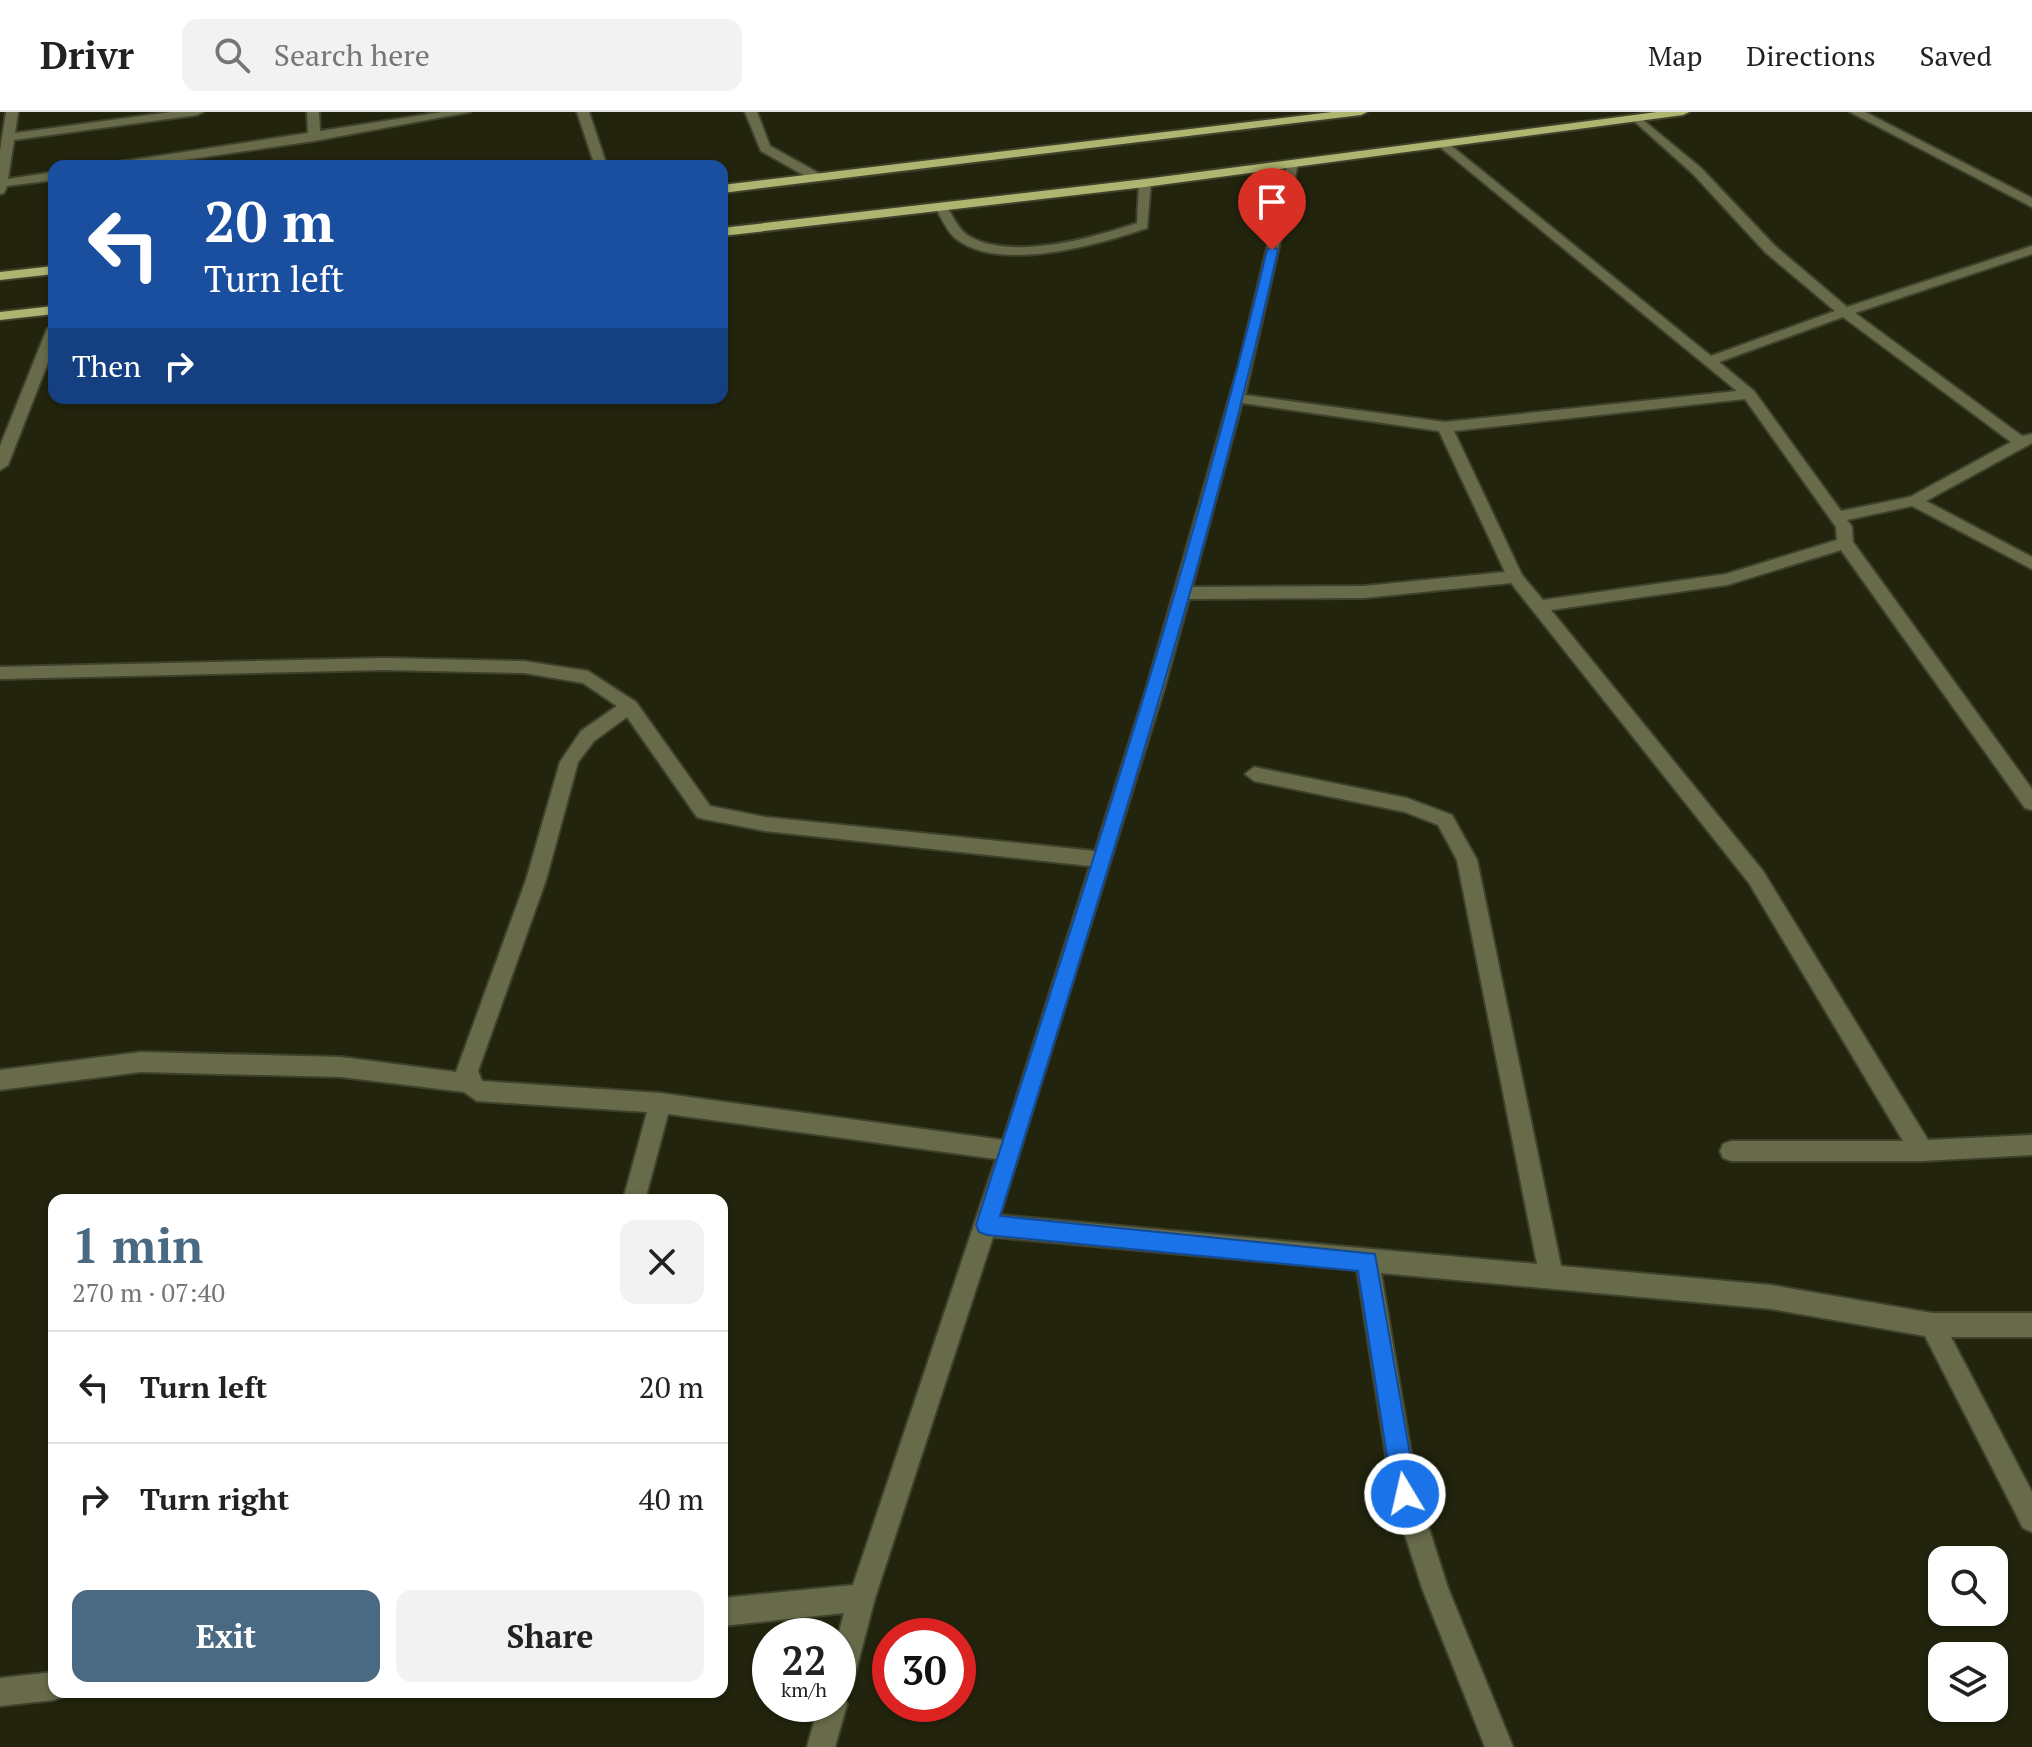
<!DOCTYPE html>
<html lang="en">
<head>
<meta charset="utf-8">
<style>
	body { margin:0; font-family:"PT Serif",serif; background:#f2f2f2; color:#222; height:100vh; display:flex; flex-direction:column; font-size:30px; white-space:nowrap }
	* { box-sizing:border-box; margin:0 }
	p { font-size:26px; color:#767676 }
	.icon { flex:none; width:44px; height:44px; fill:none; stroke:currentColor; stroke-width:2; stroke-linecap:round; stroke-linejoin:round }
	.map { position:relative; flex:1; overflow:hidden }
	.drawer { position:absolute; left:48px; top:1082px; width:680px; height:504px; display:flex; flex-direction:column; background:#fff; border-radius:16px; box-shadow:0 2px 6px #0004 }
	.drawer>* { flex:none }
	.guide { position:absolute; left:48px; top:48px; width:680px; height:244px; border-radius:16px; box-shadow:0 2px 6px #0004; background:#1a4fa0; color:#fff; overflow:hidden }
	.fabs { position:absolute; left:1928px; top:1434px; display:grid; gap:16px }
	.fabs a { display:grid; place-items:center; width:80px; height:80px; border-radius:16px; background:#fff; box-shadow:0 2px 6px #0004; font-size:40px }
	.speed { position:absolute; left:752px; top:1506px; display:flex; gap:16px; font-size:40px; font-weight:700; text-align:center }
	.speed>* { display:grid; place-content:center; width:104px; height:104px; border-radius:50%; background:#fff; box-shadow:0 2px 6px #0004; line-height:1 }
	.speed small { font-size:20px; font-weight:400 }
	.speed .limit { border:12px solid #d22; background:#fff; color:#111 }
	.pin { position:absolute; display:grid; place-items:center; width:68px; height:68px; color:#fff; margin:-82px -34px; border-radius:50% 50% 50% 0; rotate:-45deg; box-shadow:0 0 8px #0007 }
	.pin .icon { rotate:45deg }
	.me { position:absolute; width:88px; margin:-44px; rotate:351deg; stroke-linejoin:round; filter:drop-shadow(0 0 6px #0008) }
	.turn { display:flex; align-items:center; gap:28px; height:168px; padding:0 24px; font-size:36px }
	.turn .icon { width:104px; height:104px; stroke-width:2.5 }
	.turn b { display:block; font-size:56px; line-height:68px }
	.then { display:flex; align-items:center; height:76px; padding:0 24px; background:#0003; gap:16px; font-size:30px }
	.round { display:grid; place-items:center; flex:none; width:84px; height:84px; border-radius:16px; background:#f2f2f2 }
	.summary { display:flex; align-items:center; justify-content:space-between; height:136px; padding:0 24px }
	h1 { font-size:48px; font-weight:600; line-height:60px; color:#4a6982 }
	.button { display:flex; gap:16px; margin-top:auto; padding:16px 24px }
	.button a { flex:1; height:92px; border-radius:16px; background:#4a6982; color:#fff; font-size:32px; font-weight:600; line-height:92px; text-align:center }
	.button a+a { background:#f2f2f2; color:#222 }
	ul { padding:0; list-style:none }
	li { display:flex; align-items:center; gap:24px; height:112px; padding:0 24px; border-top:2px solid #e0e0e0 }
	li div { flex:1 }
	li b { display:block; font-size:30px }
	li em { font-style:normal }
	header { display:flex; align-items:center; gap:48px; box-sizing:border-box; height:112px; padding:0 40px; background:#fff; border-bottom:2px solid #e0e0e0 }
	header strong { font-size:38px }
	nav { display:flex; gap:44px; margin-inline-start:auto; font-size:28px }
	.search { width:560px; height:72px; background:#f2f2f2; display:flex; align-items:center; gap:20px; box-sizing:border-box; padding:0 28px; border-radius:16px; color:#767676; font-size:30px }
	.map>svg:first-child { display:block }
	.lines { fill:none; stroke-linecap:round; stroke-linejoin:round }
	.service-casing { stroke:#3f412b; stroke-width:4 }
	.minor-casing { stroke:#3f412b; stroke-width:4 }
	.primary-casing { stroke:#3f412b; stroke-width:4 }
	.service { fill:#686b4a; fill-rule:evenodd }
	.minor { fill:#686b4a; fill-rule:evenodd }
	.primary { fill:#afb570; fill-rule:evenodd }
	.route { fill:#1a73e8; stroke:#114b97; stroke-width:2 }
</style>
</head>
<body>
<header>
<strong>Drivr</strong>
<div class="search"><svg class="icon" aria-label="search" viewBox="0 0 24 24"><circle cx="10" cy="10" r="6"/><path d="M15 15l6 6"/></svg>Search here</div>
<nav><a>Map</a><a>Directions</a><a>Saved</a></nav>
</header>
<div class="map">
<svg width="2032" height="1635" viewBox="0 0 2032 1635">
	<rect width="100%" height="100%" fill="#22240d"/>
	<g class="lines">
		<g class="service-casing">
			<path id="service" d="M 577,0 L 589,0 L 607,54 L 595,54 Z
				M 745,0 L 757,0 L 770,34 L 822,63 L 822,69 L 814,69 L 761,39 Z
				M 1145,67 L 1151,71 L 1147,116 C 1100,132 999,162 955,126 C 946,118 941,105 935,95 L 945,92 C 952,102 957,116 967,123 C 1010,150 1092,126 1137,111 L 1139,71 Z"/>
		</g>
		<g class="minor-casing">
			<path id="minor" d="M 6,0 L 18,0 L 15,21 L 171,0 L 203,0 L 197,3 L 14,28 L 8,67 L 54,60 L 54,68 L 7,74 L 4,81 L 0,82 L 0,39 Z
				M 307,0 L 319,0 L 320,19 L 442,0 L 470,0 L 314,29 L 142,54 L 113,54 L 119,50 L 308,21 Z
				M 1850,0 L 1865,0 L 2032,86 L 2032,95 Z
				M 1637,3 L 1701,56 L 1775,134 L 1847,195 L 2032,134 L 2032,142 L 1855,201 L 2022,324 L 2032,322 L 2032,331 L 1926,389 L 2032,445 L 2032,457 L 1912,394 L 1847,408 L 1852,415 L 1853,430 L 2032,677 L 2032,698 L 2025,696 L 1841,438 L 1727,473 L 1551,498 L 1763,759 L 1928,1028 L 2032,1023 L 2032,1043 L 1922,1049 L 1731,1049 L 1723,1046 L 1720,1039 L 1723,1032 L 1731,1029 L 1903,1029 L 1749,771 L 1511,471 L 1364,486 L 1189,487 L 1165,574 L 1000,1103 L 1537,1152 L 1457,748 L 1438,713 L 1405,700 L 1254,669 L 1245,662 L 1254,655 L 1407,686 L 1452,703 L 1477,748 L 1561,1154 L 1771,1173 L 1932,1201 L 2032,1201 L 2032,1225 L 1951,1225 L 2032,1380 L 2032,1420 L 2023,1416 L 1925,1224 L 1771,1197 L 1381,1161 L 1418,1382 L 1448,1476 L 1513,1635 L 1485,1635 L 1422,1476 L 1392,1382 L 1357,1158 L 993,1125 L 875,1486 L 852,1574 L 844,1585 L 847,1592 L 835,1635 L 807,1635 L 819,1592 L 838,1592 L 838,1524 L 844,1501 L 722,1514 L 722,1486 L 853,1473 L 996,1047 L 668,1002 L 645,1088 L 623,1088 L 647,1000 L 477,989 L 464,980 L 341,965 L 141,960 L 0,978 L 0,958 L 141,940 L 341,945 L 456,960 L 526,768 L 560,650 L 581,619 L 617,594 L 583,571 L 524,561 L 384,558 L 0,567 L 0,555 L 384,546 L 524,549 L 588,559 L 636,590 L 710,694 L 765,705 L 1095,739 L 1147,574 L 1239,252 L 1288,49 L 1298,52 L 1245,283 L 1445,310 L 1737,279 L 1440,35 L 1438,32 L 1444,28 L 1711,244 L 1835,199 L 1765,140 L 1693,62 L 1633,8 L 1631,6 ZM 1843,205 L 2011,330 L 1910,385 L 1841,399 L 1754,279 L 1719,250 ZM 1745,287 L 1836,415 L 1837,428 L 1726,462 L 1543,488 L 1522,463 L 1454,319 ZM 1242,291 L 1439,319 L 1505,460 L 1364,474 L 1192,475 ZM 627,605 L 697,705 L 704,707 L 765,719 L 1090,754 L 1003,1028 L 660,981 L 482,969 L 478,959 L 546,768 L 578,650 L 594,629 Z
				M 54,213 L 54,235 L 8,353 L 0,358 L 0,334 L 47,217 Z
				M 54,1560 L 54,1580 L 65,1580 L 64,1584 L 54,1588 L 0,1594 L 0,1566 Z"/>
		</g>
		<g class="primary-casing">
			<path id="primary" d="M 1332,0 L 1367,0 L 1361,3 L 722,81 L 722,73 Z
				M 1657,0 L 1689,0 L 1683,3 L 1145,75 L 722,124 L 722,116 L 1145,67 Z
				M 54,154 L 54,162 L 0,168 L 0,160 Z
				M 54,194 L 54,202 L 0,208 L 0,200 Z"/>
		</g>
		<use href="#service" class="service"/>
		<use href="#minor" class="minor"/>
		<use href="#primary" class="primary"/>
	</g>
	<path class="route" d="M 1272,134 L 1278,138 C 1204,465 1099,784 1000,1104 L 1375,1142 L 1417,1382 L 1413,1391 L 1405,1394 L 1397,1391 L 1393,1382 L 1358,1159 L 987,1123 L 979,1120 L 976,1113 C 1079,790 1188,468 1267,138 Z"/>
</svg>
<div class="fabs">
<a><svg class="icon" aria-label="search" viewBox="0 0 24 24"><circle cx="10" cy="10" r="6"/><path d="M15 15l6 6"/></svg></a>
<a><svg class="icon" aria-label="layers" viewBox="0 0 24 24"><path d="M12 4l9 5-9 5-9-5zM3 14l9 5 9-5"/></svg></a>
</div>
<div class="speed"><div>22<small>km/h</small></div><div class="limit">30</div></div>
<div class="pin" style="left:1272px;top:138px;background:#d93025"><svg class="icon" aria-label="arrive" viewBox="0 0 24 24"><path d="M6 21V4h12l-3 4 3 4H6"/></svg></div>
<svg class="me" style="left:1405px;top:1382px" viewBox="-20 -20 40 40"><circle r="17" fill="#1a73e8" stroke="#fff" stroke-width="3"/><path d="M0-11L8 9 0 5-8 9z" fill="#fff"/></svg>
<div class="guide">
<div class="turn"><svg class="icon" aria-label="left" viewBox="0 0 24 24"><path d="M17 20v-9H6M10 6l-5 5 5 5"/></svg><div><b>20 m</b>Turn left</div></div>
<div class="then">Then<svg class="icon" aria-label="right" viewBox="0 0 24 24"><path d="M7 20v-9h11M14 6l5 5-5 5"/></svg></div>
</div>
<section class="drawer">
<div class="summary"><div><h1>1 min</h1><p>270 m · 07:40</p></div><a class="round"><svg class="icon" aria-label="close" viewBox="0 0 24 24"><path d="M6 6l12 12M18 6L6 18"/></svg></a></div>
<ul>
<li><svg class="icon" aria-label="left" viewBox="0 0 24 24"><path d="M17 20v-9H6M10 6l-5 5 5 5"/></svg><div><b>Turn left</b></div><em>20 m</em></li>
<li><svg class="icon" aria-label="right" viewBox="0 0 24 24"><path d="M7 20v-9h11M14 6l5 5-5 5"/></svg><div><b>Turn right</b></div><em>40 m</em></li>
</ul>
<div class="button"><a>Exit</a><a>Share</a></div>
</section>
</div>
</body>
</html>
